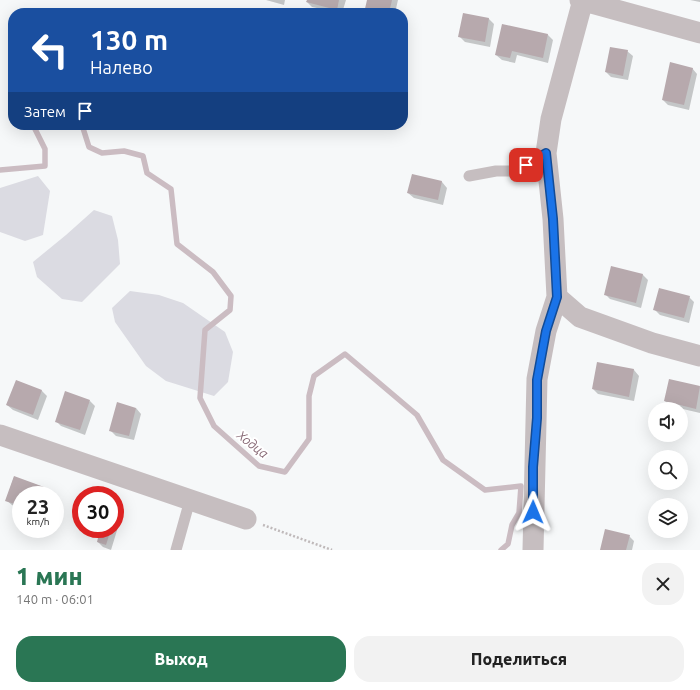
<!DOCTYPE html>
<html lang="ru">
<head>
<meta charset="utf-8">
<style>
	body { margin:0; font-family:Ubuntu,sans-serif; background:#f2f2f2; color:#222; height:100vh; display:flex; flex-direction:column; font-size:15px; white-space:nowrap }
	* { box-sizing:border-box; margin:0 }
	p { font-size:13px; color:#767676 }
	.icon { flex:none; width:22px; height:22px; fill:none; stroke:currentColor; stroke-width:2; stroke-linecap:round; stroke-linejoin:round }
	.map { position:relative; height:550px; overflow:hidden }
	.drawer { display:flex; flex-direction:column; background:#fff; flex:1 }
	.drawer>* { flex:none }
	.hud { position:absolute; left:8px; top:8px; width:400px; height:122px; border-radius:16px; box-shadow:0 4px 16px #0002; background:#1a4fa0; color:#fff; overflow:hidden }
	.controls { position:absolute; left:648px; top:402px; display:grid; gap:8px }
	.controls a { display:grid; place-items:center; width:40px; height:40px; border-radius:50%; background:#fff; box-shadow:0 4px 16px #0002; font-size:20px }
	.speed { position:absolute; left:12px; top:486px; display:flex; gap:8px; font-size:20px; font-weight:700; text-align:center }
	.speed>* { display:grid; place-content:center; width:52px; height:52px; border-radius:50%; background:#fff; box-shadow:0 4px 16px #0002; line-height:1 }
	.speed small { font-size:10px; font-weight:400 }
	.speed .limit { border:6px solid #d22; background:#fff; color:#111 }
	.pin { position:absolute; display:grid; place-items:center; width:34px; height:34px; color:#fff; margin:-17px; border-radius:8px; box-shadow:0 2px 6px #0006 }
	.me { position:absolute; width:44px; margin:-22px; rotate:1deg; stroke-linejoin:round; filter:drop-shadow(0 0 3px #0008) }
	.turn { display:flex; align-items:center; gap:14px; height:84px; padding:0 16px; font-size:18px }
	.turn .icon { width:52px; height:52px; stroke-width:2.5 }
	.turn b { display:block; font-size:28px; line-height:34px }
	.then { display:flex; align-items:center; height:38px; padding:0 16px; background:#0003; gap:8px; font-size:15px }
	.round { display:grid; place-items:center; flex:none; width:42px; height:42px; border-radius:16px; background:#f2f2f2 }
	.headline { display:flex; align-items:center; justify-content:space-between; height:68px; padding:0 16px }
	h1 { font-size:24px; font-weight:800; line-height:30px; color:#2a7654 }
	.button { display:flex; gap:8px; margin-top:auto; padding:8px 16px }
	.button a { flex:1; height:46px; border-radius:16px; background:#2a7654; color:#fff; font-size:16px; font-weight:800; line-height:46px; text-align:center }
	.button a+a { background:#f2f2f2; color:#222 }
	.map>svg:first-child { display:block }
	.green { fill:#dbdbe2 }
	.shadow { fill:#0003 }
	.lines { fill:none; stroke-linecap:round; stroke-linejoin:round }
	.stream { stroke:#cbbcc2; stroke-width:5.5 }
	.building { fill:#b7a9ad }
	.path { stroke:#bfb9ba; stroke-width:2.5; stroke-dasharray:2 2; stroke-linecap:butt }
	.service { stroke:#c6bec0; stroke-width:11 }
	.minor { stroke:#c6bec0; stroke-width:21 }
	.route-casing { stroke:#114b97; stroke-width:10 }
	.route { stroke:#1a73e8; stroke-width:7 }
	.labels { text-anchor:middle; stroke-width:4; stroke-linejoin:round; paint-order:stroke }
	.water-label { font-size:13px; font-style:italic; fill:#886a76; stroke:#fff }
</style>
</head>
<body>
<div class="map">
<svg width="700" height="550" viewBox="0 0 700 550">
	<rect width="100%" height="100%" fill="#f6f8f9"/>
	<path class="green" d="M 38,176 L 50,191 L 43,235 L 25,241 L 0,232 L 0,188 Z
		M 94,210 L 112,216 L 118,240 L 120,264 L 82,302 L 62,299 L 37,277 L 33,262 L 66,235 Z
		M 130,291 L 159,295 L 183,303 L 225,332 L 233,352 L 228,382 L 214,396 L 166,381 L 146,366 L 115,322 L 112,308 Z"/>
	<path class="shadow" d="M 266,0 L 285,0 L 284,5 Z
		M 308,0 L 346,0 L 342,13 L 312,7 L 307,2 Z
		M 368,0 L 398,0 L 395,13 L 365,13 Z
		M 690,0 L 700,0 L 700,2 Z
		M 464,14 L 489,19 L 494,24 L 490,47 L 465,42 L 459,36 Z
		M 503,25 L 548,35 L 553,40 L 548,63 L 517,55 L 515,63 L 502,60 L 496,55 Z
		M 627,51 L 633,56 L 628,80 L 611,77 L 606,72 Z
		M 692,68 L 697,74 L 689,110 L 668,105 L 663,100 Z
		M 413,175 L 442,182 L 447,188 L 443,205 L 414,198 L 408,193 Z
		M 612,267 L 643,275 L 648,280 L 641,308 L 610,299 L 605,294 Z
		M 689,297 L 694,302 L 689,323 L 660,315 L 655,310 Z
		M 598,363 L 634,370 L 639,376 L 634,401 L 598,394 L 593,389 Z
		M 670,380 L 700,387 L 700,413 L 670,406 L 665,401 Z
		M 17,381 L 42,391 L 47,396 L 38,420 L 13,410 L 7,405 Z
		M 90,401 L 95,406 L 85,435 L 61,426 L 56,421 Z
		M 136,408 L 141,414 L 134,440 L 116,436 L 110,430 Z
		M 14,477 L 43,487 L 49,493 L 48,495 L 21,495 L 21,509 L 12,505 L 6,500 Z
		M 115,508 L 122,514 L 111,550 L 103,547 L 98,542 L 99,537 L 87,533 L 83,529 L 115,529 Z
		M 629,536 L 634,541 L 632,550 L 602,550 Z"/>
	<g class="lines">
		<path class="stream" d="M 82,125 L 89,147 L 102,153 L 124,151 L 143,156 L 147,173 L 171,189 L 177,244 L 213,272 L 231,296 L 230,310 L 205,330 L 200,398 L 214,426 L 259,466 L 285,472 L 309,439 L 309,396 L 314,376 L 345,354 L 417,415 L 443,460 L 485,490 L 521,486 L 519,513 L 512,525 L 508,544 L 501,550
			M 0,170 L 45,166 L 45,149 L 33,125"/>
	</g>
	<path class="building" d="M 307,0 L 339,0 L 337,10 L 306,2 Z
		M 367,0 L 392,0 L 389,13 L 364,13 Z
		M 463,13 L 489,18 L 485,42 L 458,37 Z
		M 502,24 L 548,34 L 543,58 L 512,51 L 510,58 L 495,55 Z
		M 610,47 L 628,50 L 623,76 L 605,72 Z
		M 670,62 L 693,68 L 684,105 L 662,100 Z
		M 412,174 L 442,181 L 438,200 L 407,193 Z
		M 611,266 L 643,274 L 636,303 L 604,295 Z
		M 659,288 L 690,296 L 684,318 L 653,310 Z
		M 597,362 L 634,369 L 629,397 L 592,389 Z
		M 669,379 L 700,386 L 696,409 L 664,401 Z
		M 16,380 L 42,390 L 33,415 L 6,405 Z
		M 65,391 L 90,400 L 80,430 L 55,422 Z
		M 117,402 L 136,408 L 129,436 L 109,431 Z
		M 14,476 L 44,487 L 41,495 L 21,495 L 21,506 L 5,501 Z
		M 84,529 L 111,529 L 106,545 L 97,542 L 99,534 Z
		M 605,529 L 630,535 L 626,550 L 600,550 Z"/>
	<g class="lines">
		<path class="path" d="M 263,525 L 332,550"/>
		<path class="service" d="M 469,176 L 496,171 L 516,171 L 546,153
			M 176,550 L 190,500"/>
		<path class="minor" d="M 580,0 L 700,33
			M 557,297 L 580,317 L 652,343 L 700,356
			M 0,435 L 246,519
			M 533,550 L 537,379 L 546,331 L 557,297 L 553,219 L 546,153 L 551,119 L 583,0"/>
	</g>
	<g class="lines">
		<g class="route-casing">
			<path id="route" d="M 526,165 L 546,153 L 553,219 L 557,297 L 546,331 L 537,380 L 537,418 L 533,467 L 533,512"/>
		</g>
		<use href="#route" class="route"/>
	</g>
	<g class="labels">
		<g class="water-label">
			<text transform="translate(253 444) rotate(38)" y="5">Ходца</text>
		</g>
	</g>
</svg>
<div class="controls">
<a><svg class="icon" aria-label="sound" viewBox="0 0 24 24"><path d="M4 9h4l5-4v14l-5-4H4zM17 9q2 3 0 6"/></svg></a>
<a><svg class="icon" aria-label="search" viewBox="0 0 24 24"><circle cx="10" cy="10" r="6"/><path d="M15 15l6 6"/></svg></a>
<a><svg class="icon" aria-label="layers" viewBox="0 0 24 24"><path d="M12 4l9 5-9 5-9-5zM3 14l9 5 9-5"/></svg></a>
</div>
<div class="speed"><div>23<small>km/h</small></div><div class="limit">30</div></div>
<div class="pin" style="left:526px;top:165px;background:#d93025"><svg class="icon" aria-label="arrive" viewBox="0 0 24 24"><path d="M6 21V4h12l-3 4 3 4H6"/></svg></div>
<svg class="me" style="left:533px;top:512px" viewBox="-20 -20 40 40"><path d="M0-17L14 15 0 8-14 15z" fill="#1a73e8" stroke="#fff" stroke-width="4"/></svg>
<div class="hud">
<div class="turn"><svg class="icon" aria-label="left" viewBox="0 0 24 24"><path d="M17 20v-9H6M10 6l-5 5 5 5"/></svg><div><b>130 m</b>Налево</div></div>
<div class="then">Затем<svg class="icon" aria-label="arrive" viewBox="0 0 24 24"><path d="M6 21V4h12l-3 4 3 4H6"/></svg></div>
</div>
</div>
<section class="drawer">
<div class="headline"><div><h1>1 мин</h1><p>140 m · 06:01</p></div><a class="round"><svg class="icon" aria-label="close" viewBox="0 0 24 24"><path d="M6 6l12 12M18 6L6 18"/></svg></a></div>
<div class="button"><a>Выход</a><a>Поделиться</a></div>
</section>
</body>
</html>
